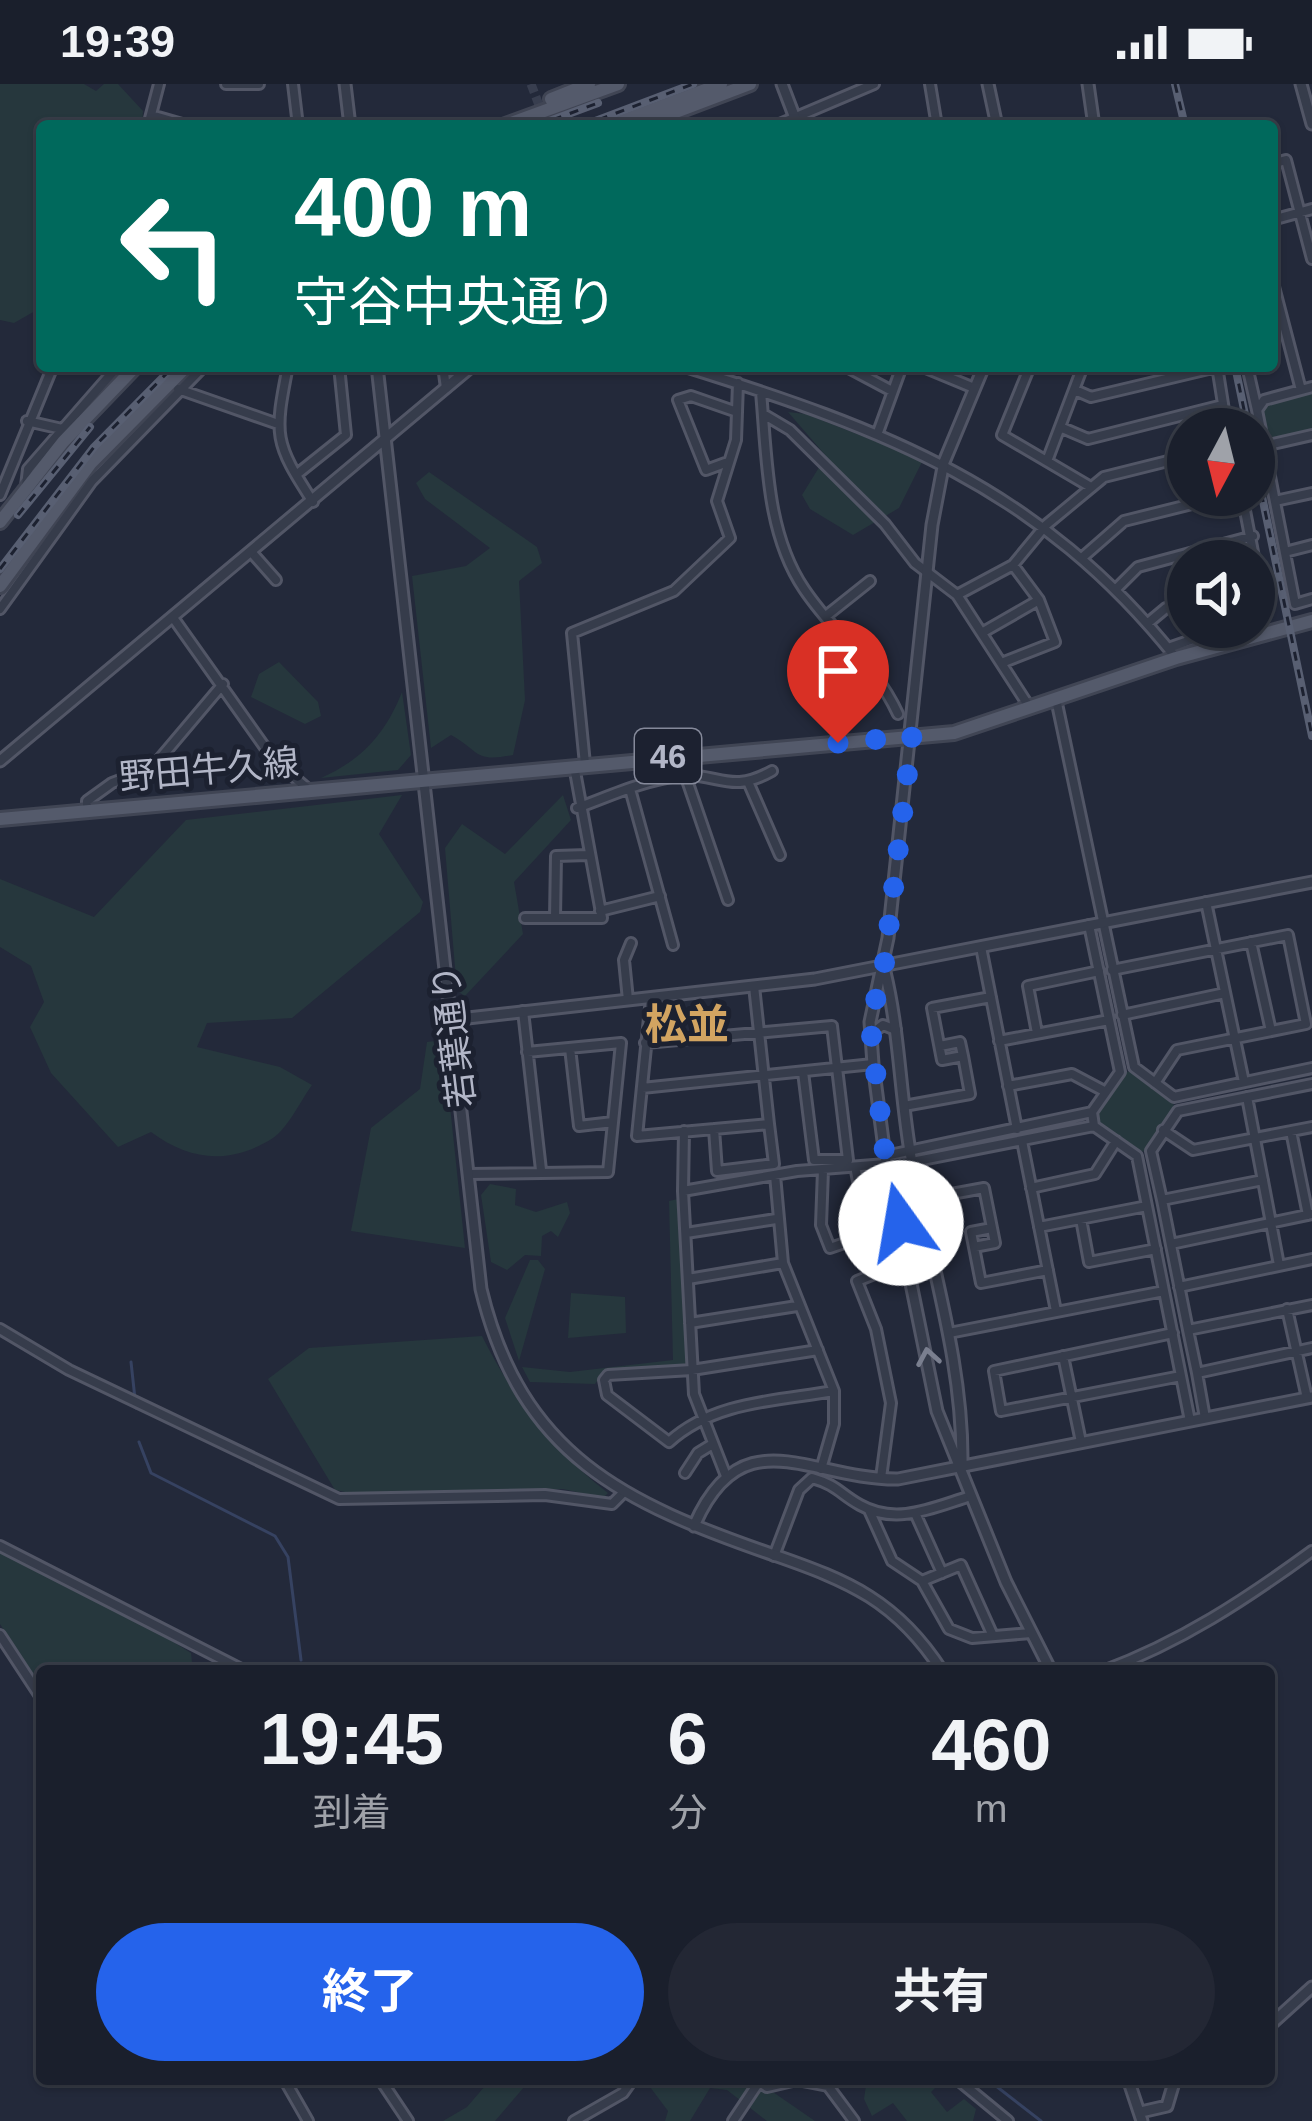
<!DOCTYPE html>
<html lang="ja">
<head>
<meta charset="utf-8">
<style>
	body { margin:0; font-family:Arial,"Noto Sans JP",sans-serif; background:#232734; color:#f1f3f6; height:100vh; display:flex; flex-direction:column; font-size:45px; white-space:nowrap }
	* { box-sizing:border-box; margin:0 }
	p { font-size:39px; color:#9fa2a9 }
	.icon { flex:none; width:66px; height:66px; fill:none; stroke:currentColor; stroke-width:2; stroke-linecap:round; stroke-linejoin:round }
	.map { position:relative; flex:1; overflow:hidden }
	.panel { position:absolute; left:36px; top:1581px; width:1239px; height:420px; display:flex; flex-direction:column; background:#1a1f2c; border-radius:12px; box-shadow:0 3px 9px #0004,0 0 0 3px #383d48 }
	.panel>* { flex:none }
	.top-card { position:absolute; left:36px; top:36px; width:1242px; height:252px; border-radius:12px; box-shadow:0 3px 9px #0004,0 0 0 3px #383d48; background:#00695c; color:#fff; overflow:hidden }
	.needle { width:78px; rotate:187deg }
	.tools { position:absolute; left:1167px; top:324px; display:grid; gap:24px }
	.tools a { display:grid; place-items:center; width:108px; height:108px; border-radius:50%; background:#1a1f2c; box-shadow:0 3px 9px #0004,0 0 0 3px #383d48; font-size:60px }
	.pin { position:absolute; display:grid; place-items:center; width:102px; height:102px; color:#fff; margin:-123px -51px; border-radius:50% 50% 50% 0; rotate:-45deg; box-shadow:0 0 12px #0007 }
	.pin .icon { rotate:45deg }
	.me { position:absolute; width:132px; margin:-66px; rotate:347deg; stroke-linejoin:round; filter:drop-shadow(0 0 9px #0008) }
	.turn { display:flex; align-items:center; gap:42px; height:252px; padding:0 60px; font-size:54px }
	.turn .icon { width:156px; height:156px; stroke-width:2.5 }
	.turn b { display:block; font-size:84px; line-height:102px }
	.eta { display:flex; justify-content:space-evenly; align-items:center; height:204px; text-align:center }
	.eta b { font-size:72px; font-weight:700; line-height:84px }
	.cta { display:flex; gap:24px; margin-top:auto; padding:24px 60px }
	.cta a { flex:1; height:138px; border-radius:72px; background:#2563eb; color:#fff; font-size:48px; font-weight:700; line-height:138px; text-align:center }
	.cta a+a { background:#232734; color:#f1f3f6 }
	.status { display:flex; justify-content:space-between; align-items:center; height:84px; padding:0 60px; background:#1a1f2c; direction:ltr }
	.status svg { height:33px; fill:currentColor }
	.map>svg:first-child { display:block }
	.green { fill:#26373d }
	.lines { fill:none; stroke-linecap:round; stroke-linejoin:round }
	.stream { stroke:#364261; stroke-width:3 }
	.tertiary-tunnel { stroke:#383e4f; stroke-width:9; stroke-dasharray:9 4.5; stroke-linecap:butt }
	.minor-casing { stroke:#525666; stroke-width:14 }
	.tertiary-casing { stroke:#525666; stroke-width:15 }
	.primary-casing { stroke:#404554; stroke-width:18 }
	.minor { stroke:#363c4b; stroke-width:8 }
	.tertiary { stroke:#363c4b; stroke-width:9 }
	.primary { stroke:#545a6b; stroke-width:12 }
	.rail-casing { stroke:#585f72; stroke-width:8 }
	.rail { stroke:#1c2130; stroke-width:3; stroke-dasharray:9; stroke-linecap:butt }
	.oneway { stroke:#7a7f8f }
	.route { stroke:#2563eb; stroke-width:21; stroke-dasharray:0 37.8 }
	.labels { text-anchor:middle; stroke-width:10; stroke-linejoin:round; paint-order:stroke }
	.shield { fill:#1c2130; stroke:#85899a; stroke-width:3 }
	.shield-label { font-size:33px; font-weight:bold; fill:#b2b6c7 }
	.street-label { font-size:36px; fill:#b2b6c7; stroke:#1c2130 }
	.quarter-label { font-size:42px; font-weight:bold; fill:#d2a461; stroke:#1c2130 }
</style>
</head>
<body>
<div class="status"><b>19:39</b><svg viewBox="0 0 49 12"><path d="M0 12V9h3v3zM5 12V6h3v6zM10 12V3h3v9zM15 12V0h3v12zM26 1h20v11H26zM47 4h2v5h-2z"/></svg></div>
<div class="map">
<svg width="1312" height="2037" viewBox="0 0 1312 2037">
	<rect width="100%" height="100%" fill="#23293a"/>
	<path class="green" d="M 0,0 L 84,0 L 96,7 L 104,0 L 118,0 L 143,27 L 142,42 L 42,42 L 42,223 L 14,239 L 0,236 Z
		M 1312,303 L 1312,351 L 1264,362 L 1257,326 L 1264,316 Z
		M 788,328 L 806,330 L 923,376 L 899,424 L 853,451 L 810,425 L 802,411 L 826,372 Z
		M 429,388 L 537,463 L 542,479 L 519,497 L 525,616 L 513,671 C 474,679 480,667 451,651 L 431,664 L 412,492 L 466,482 L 490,464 L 425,415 L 416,399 Z
		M 279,578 L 318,618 L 321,632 L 305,640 L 251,613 L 259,590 Z
		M 402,608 L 411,671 L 398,686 L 321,694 C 362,676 386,649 402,608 Z
		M 402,711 L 379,750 L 423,818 L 420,828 L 292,934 L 207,939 L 197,963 L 280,983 L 312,1001 C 301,1016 288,1044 273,1054 C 230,1081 190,1077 151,1048 L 118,1063 L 51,989 L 30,943 L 44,918 L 31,882 L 0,863 L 0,795 L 94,833 L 186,736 Z
		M 563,711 L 571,736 L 514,798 L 523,850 L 465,912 L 457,907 L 445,764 L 462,740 L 505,770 Z
		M 443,956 L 465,1164 L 351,1147 L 371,1044 L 420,1005 L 427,958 Z
		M 1131,987 L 1173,1016 L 1174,1024 L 1147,1067 L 1138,1068 L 1097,1040 L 1095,1029 L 1123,989 Z
		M 490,1100 L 516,1105 L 515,1121 L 536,1128 L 567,1118 L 570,1129 L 558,1153 L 551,1147 L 542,1152 L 541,1172 L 525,1171 L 507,1186 L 491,1178 L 481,1111 Z
		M 678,1115 L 688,1284 L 603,1289 L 595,1300 L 530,1298 L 522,1283 L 570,1288 L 673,1276 L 669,1117 Z
		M 530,1176 L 538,1176 L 545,1185 L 519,1277 L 505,1234 Z
		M 571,1209 L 625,1213 L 626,1249 L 568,1254 Z
		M 482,1252 C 513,1314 553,1367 608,1409 L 603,1414 L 563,1405 L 360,1411 L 335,1406 L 268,1295 L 309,1264 Z
		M 0,1468 L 132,1532 L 191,1569 L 193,1587 L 42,1587 L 42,1605 L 0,1540 Z
		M 491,1995 L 531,1995 L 495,2037 L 443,2037 L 467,2023 Z
		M 644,1995 L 754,1995 L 815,2037 L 767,2037 L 727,2006 L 710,2004 L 690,2037 L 665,2037 L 668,2027 Z
		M 867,1995 L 944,1995 L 931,2008 L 947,2028 L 964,2015 L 976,2025 L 973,2037 L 907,2037 L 893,2019 L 872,2032 L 864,2015 Z"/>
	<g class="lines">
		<path class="stream" d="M 131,1278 L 136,1324
			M 139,1358 L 151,1389 L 275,1452 L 288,1473 L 301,1576
			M 987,1995 L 1041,2037"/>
		<path class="tertiary-tunnel" d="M 531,0 L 547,42"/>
		<g class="minor-casing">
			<path id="minor" d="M 226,0 L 259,0
				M 293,0 L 298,42
				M 930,0 L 937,42
				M 151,31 L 189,42
				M 148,42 L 159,0
				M 775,42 L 874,0
				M 1272,80 L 1286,76 L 1312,175
				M 1272,136 L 1312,125
				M 1272,195 L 1301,306
				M 288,282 C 274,352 274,358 313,418
				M 443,282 L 446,304
				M 682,282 C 884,345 1040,403 1176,574
				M 845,282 L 892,307
				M 921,282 L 974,304
				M 1030,282 L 1002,351 L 1089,402
				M 1217,282 L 1227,345
				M 1247,282 L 1257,326
				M 1312,303 L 1264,316 L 1257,326 L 1295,520 L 1312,515
				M 178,305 L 278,340
				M 1075,306 L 1091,313 L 1217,283
				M 761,308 C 767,373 766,449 804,505 C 834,550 875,580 898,630
				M 763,330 L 790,346 L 885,440 L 915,479 L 957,511 L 1030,624
				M 27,337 L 62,345
				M 1060,343 L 1088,355 L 1223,321
				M 877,351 L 902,282
				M 1264,362 L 1312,351
				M 1047,377 L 1083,282
				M 725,379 L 706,386 L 678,316 L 691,312 L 737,328
				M 296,391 L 346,351 L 339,282
				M 26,402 L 28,385 L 118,282
				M 0,411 L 53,282
				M 1242,411 L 1265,530 L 1254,534
				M 1275,417 L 1312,409
				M 1285,468 L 1312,461
				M 253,470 L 276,496
				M 1084,472 L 1124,437 L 1228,411
				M 1117,504 L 1138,483 L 1253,452
				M 957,511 L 1013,481 L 1046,441 L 1104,393 L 1188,372
				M 0,525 L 92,397 L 204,282
				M 826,532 L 870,497
				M 174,535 L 274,676 L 308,705
				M 1148,539 L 1166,524 L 1188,518
				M 985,547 L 1039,516 L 1013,481
				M 1168,564 L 1228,543
				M 1004,578 L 1055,558 L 1039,516
				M 1056,615 L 1134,983 L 1174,1013 L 1312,984
				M 679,673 L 728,816
				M 585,680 L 572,549 L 674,507 L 730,454 L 717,417 L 736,356 L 738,299
				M 749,700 L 780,771
				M 630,705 L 673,861
				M 577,724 C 610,712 644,696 679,692 C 719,688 729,711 772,687
				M 87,726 L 87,717 L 112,699 L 152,684 L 223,600
				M 1206,818 L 1244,998
				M 600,827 L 660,812
				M 525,834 L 602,834 L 574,682
				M 555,834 L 556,772 L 588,771
				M 1251,858 L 1271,947
				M 981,863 L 1017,1045
				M 1112,886 L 1288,851 L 1306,940 L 1177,966 L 1155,999
				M 651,914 L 637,1052 L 769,1040 L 754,902
				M 628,916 L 624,876 L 631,859
				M 523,927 L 541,1086
				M 1122,931 L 1225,909
				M 1037,949 L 1028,902 L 1099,887
				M 871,950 L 883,941 L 896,946
				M 999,957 L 1109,936
				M 645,959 L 832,942 L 848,1076 L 814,1076 L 803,988
				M 940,962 L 960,958 L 963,972
				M 570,964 L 579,1042 L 613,1038
				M 1008,1002 L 1072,990 L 1106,1008
				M 642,1004 L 873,980
				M 1247,1013 L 1279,1181
				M 904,1022 L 970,1010 L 963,972 L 942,976 L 932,924 L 991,913
				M 1094,1042 L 1137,1072 L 1190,1337
				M 714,1045 L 717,1087 L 774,1080 L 769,1040
				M 1163,1046 L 1193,1066 L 1312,1043
				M 684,1047 L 683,1107 L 797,1087 L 912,1078 L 1094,1042 L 1092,1028
				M 1291,1047 L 1308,1131
				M 1022,1057 L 1056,1227
				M 885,1072 L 1092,1028 L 1120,988 L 1089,841
				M 823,1086 L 821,1141 L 830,1164 L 923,1132
				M 856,1087 L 868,1150
				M 469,1090 L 608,1088 L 621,959 L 527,968
				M 775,1091 L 783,1179 L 834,1307 L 834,1340 L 821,1385
				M 1263,1096 L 1162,1116 L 1188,1246 L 1312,1221
				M 1031,1104 L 1095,1090 L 1116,1057
				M 683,1107 L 694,1310 L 726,1392
				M 919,1116 L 984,1104 L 992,1144 L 971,1148 L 981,1199 L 1048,1186
				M 1162,1116 L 1151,1067 L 1178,1027 L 1312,1000
				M 1081,1135 L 1089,1178 L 1156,1165
				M 1039,1143 L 1147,1122
				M 686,1149 L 776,1135
				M 1171,1160 L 1312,1130
				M 974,1163 L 995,1159 L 992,1144
				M 688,1195 L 783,1179
				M 1179,1203 L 1312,1175
				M 1287,1225 L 1307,1314
				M 690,1239 L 797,1222
				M 0,1245 L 69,1286 L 339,1415 L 545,1411 L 612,1420 L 622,1410
				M 1188,1246 L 1197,1289
				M 949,1249 L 1164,1207
				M 1173,1249 L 994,1287 L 1001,1327 L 1181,1292
				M 818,1266 L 692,1286 L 608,1291 L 604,1296 L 607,1311 L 669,1358 C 714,1317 777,1317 834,1307
				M 1063,1272 L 1081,1358
				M 1205,1334 L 1197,1289 L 1312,1264
				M 685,1389 L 698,1369 L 711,1361
				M 881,1394 L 891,1319 L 876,1245 L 857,1197 L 909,1176
				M 869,1426 L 892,1477 L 922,1497 L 949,1545 L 972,1554 L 1031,1549
				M 915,1429 L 942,1489
				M 0,1462 L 245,1587
				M 774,1472 L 799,1406 L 812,1394 C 837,1401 840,1410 860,1421 C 897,1442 934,1423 971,1412
				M 922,1497 L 961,1481 L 993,1552
				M 0,1551 L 42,1615
				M 1103,1587 C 1181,1558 1245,1516 1312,1467
				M 284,1995 L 308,2037
				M 380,1995 L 408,2037
				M 756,1995 L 767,2003 L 797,1996 L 828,2002 L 854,2037
				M 957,1995 L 1008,2037
				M 574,2037 L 623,2009 L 633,1995
				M 733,2037 L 759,1998"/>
		</g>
		<g class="tertiary-casing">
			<path id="tertiary" d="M 345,0 L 350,42
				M 782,0 L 798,42
				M 988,0 L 997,42
				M 1088,0 L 1094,42
				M 1301,0 L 1312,40
				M 377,282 L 481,1205 C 521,1372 624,1419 774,1471 C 849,1497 897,1517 942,1587
				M 984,282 L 944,378 L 932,441 L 888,854 L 870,938 L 873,980 L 885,1072 L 937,1327 L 1006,1498 L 1051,1587
				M 0,677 L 472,282
				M 885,888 C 900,950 900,1015 912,1079 C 930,1179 963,1276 962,1379
				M 450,936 L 815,895 L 1312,798
				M 694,1442 C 742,1331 810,1396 898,1395 L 1312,1313
				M 1269,1942 L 1312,1903
				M 1128,1995 L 1142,2037
				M 1141,2028 L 1167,2022 L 1175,1995"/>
		</g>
		<g class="primary-casing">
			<path id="primary" d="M 551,15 L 589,0
				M 503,42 L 618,0
				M 609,42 L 721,0
				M 639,42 L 750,0
				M 0,438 L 63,358 L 136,282
				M 0,502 L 91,379 L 187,282
				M 0,735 L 954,649 L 1176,574 L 1312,537"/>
		</g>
		<use href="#minor" class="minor"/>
		<use href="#tertiary" class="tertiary"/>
		<use href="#primary" class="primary"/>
		<g class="rail-casing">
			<path id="rail" d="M 1175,0 L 1185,42
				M 536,42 L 598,19
				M 582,42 L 693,0
				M 1235,282 L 1248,345
				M 1254,374 L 1312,652
				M 18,431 L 90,343
				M 0,485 L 94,363 L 174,282"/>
		</g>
		<use href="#rail" class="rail"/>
	</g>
	<defs><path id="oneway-chevron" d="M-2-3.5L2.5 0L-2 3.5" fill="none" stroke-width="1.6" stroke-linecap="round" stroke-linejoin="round" transform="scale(3)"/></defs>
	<use class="oneway" href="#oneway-chevron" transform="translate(928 1273) rotate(-100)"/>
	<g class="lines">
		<path class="route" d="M 838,659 L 912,652 L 884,883 L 870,938 L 885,1072 L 901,1139"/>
	</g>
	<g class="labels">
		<rect class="shield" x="635" y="645" width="66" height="54" rx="9"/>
		<g class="shield-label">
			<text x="668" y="684">46</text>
		</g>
		<g class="street-label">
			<text transform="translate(209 685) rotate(-5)" y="13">野田牛久線</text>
			<text transform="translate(453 952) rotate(-97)" y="13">若葉通り</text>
		</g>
		<g class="quarter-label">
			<text x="687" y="955">松並</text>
		</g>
	</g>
</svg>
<div class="tools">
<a><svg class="needle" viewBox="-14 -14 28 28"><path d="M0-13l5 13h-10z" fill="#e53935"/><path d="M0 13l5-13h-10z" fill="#9fa2a9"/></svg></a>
<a><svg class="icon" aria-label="sound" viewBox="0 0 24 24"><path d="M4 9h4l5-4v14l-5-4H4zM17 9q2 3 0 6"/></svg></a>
</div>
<div class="pin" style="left:838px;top:659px;background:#d93025"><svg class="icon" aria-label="arrive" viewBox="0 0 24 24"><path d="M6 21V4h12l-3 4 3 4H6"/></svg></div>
<svg class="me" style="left:901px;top:1139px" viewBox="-20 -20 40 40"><circle r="19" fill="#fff"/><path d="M0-13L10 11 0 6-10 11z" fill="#2563eb"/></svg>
<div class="top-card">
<div class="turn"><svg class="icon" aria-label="left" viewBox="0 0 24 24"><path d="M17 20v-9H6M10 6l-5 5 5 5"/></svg><div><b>400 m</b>守谷中央通り</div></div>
</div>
<section class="panel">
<div class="eta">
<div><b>19:45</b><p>到着</p></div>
<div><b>6</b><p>分</p></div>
<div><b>460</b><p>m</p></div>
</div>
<div class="cta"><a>終了</a><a>共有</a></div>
</section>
</div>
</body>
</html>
